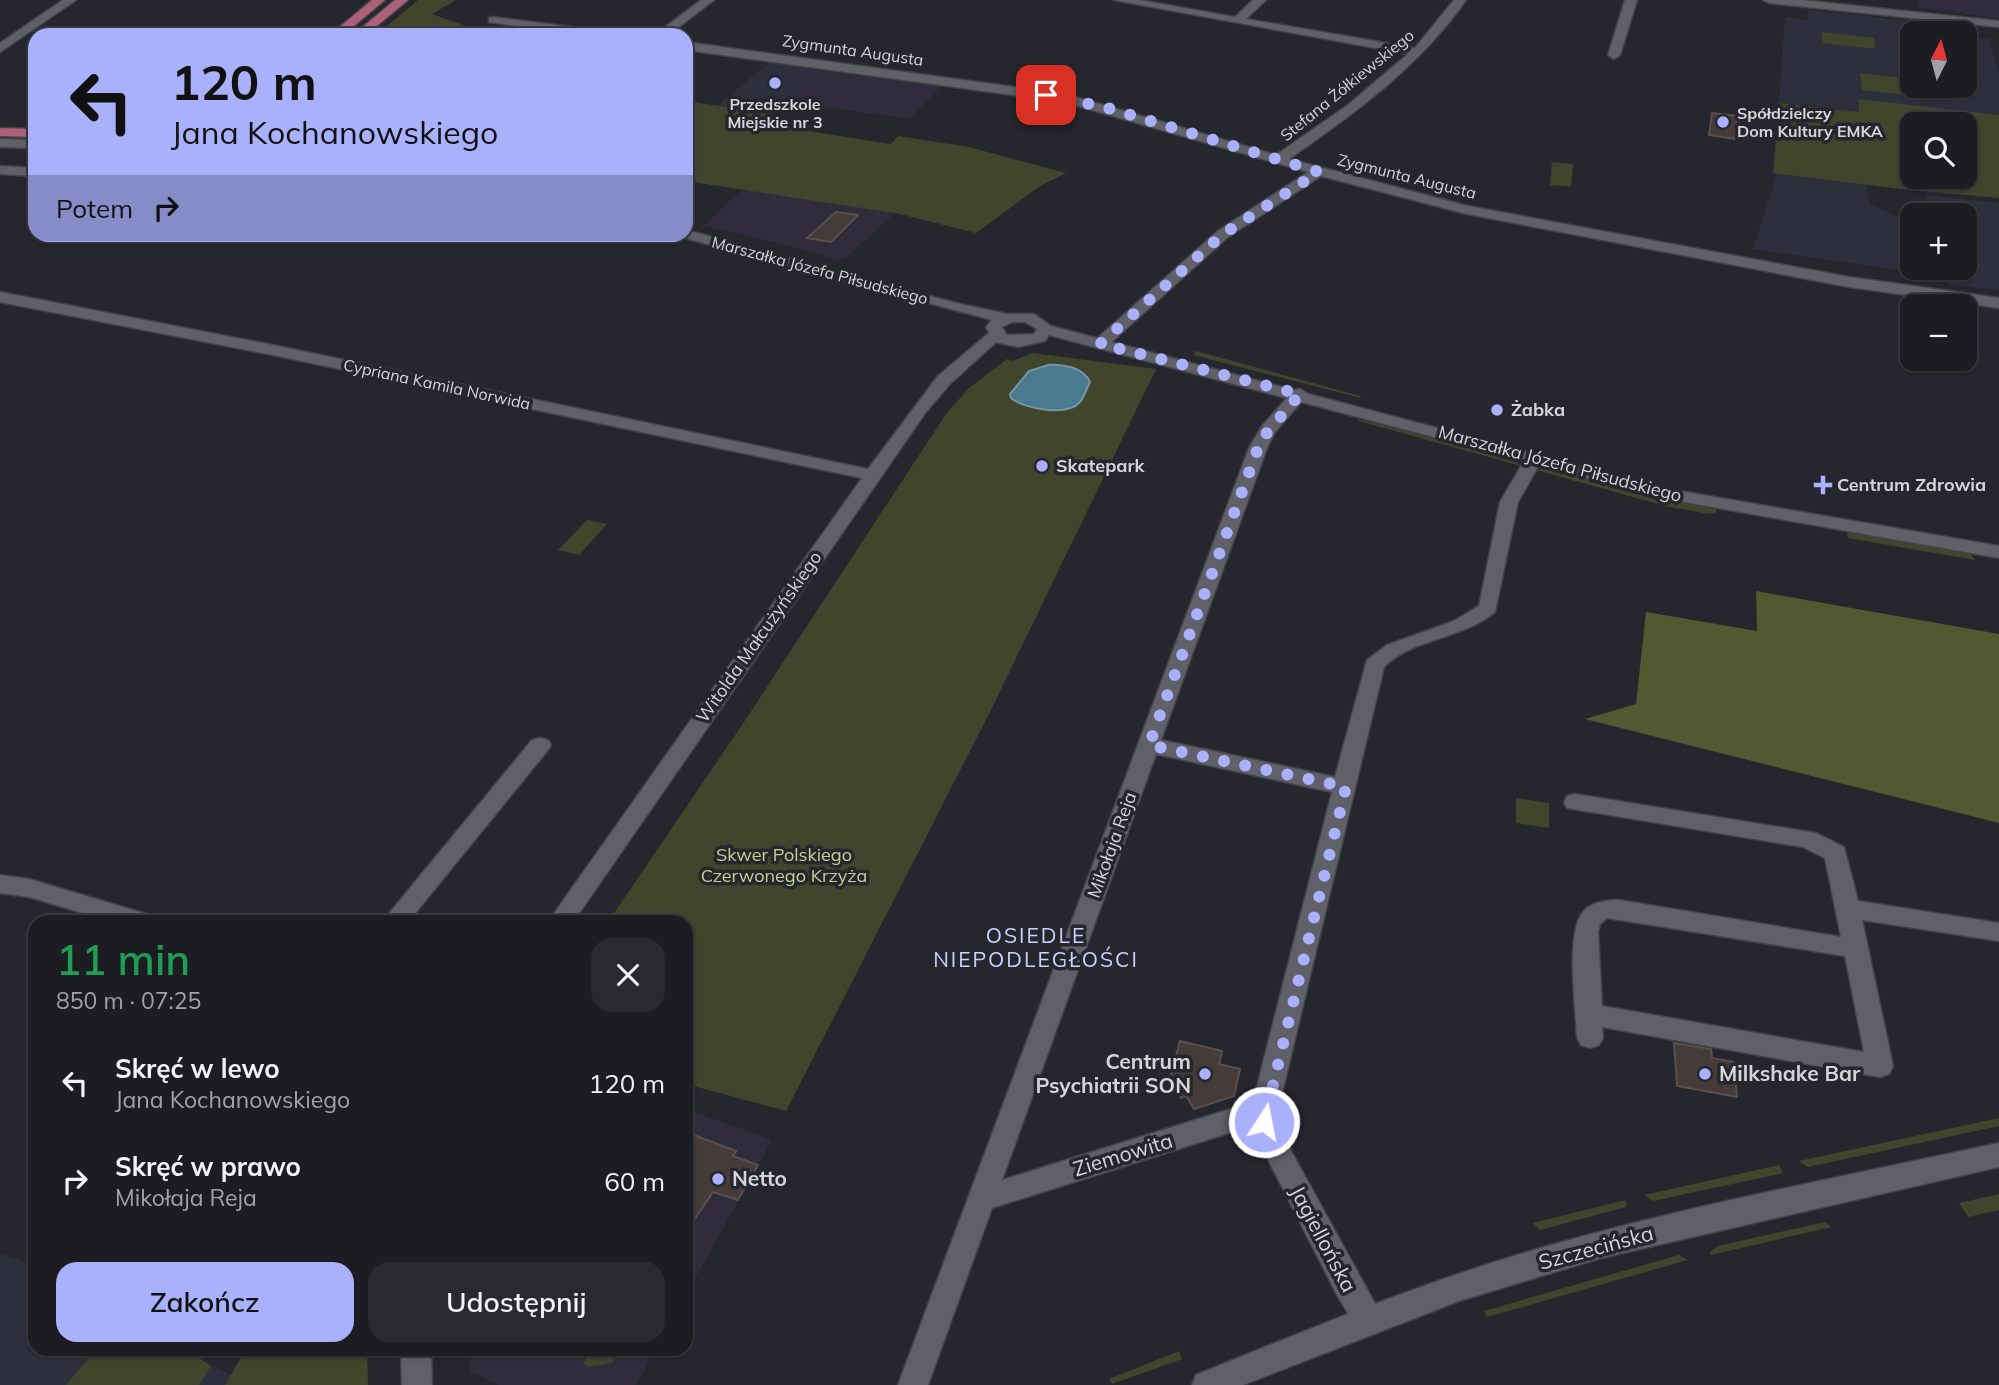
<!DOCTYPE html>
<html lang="pl">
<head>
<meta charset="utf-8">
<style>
	body { margin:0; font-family:Mulish,sans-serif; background:#292a2f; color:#f1f3f6; height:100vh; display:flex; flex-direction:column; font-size:26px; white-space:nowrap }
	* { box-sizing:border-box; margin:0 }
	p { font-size:23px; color:#a0a2a5 }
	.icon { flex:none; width:38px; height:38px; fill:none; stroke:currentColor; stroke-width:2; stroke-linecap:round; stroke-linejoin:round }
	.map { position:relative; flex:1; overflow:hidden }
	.side { position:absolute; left:28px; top:915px; width:665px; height:441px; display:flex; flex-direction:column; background:#1c1d22; border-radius:21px; box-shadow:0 2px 5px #0004,0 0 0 2px #3a3b40 }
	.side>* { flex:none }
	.banner { position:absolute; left:28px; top:28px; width:665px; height:214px; border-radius:21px; box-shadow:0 2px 5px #0004,0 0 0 2px #3a3b40; background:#a9b0fc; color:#111; overflow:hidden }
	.needle { width:46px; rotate:6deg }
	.tools { position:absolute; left:1900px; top:21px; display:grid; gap:14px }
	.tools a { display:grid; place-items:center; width:77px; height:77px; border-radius:14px; background:#1c1d22; box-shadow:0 2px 5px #0004,0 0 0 2px #3a3b40; font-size:35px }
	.pin { position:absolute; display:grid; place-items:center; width:60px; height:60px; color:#fff; margin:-30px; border-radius:14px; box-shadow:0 4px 10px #0006 }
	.me { position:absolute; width:77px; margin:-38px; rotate:11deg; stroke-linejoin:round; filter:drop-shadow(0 0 5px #0008) }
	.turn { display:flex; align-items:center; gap:24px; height:147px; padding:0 28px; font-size:32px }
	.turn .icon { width:91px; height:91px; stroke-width:2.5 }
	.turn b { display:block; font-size:49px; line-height:60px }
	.then { display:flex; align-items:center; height:66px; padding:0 28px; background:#0003; gap:14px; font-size:26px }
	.round { display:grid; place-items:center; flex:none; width:74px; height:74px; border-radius:21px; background:#292a2f }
	.summary { display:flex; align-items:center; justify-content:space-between; height:119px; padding:0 28px }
	h1 { font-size:42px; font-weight:600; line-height:52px; color:#1e9e55 }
	.button { display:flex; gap:14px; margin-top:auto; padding:14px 28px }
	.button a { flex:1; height:80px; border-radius:21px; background:#a9b0fc; color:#111; font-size:28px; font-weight:600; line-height:80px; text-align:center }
	.button a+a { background:#292a2f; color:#f1f3f6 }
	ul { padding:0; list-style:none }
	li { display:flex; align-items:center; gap:21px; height:98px; padding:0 28px }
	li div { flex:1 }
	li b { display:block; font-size:26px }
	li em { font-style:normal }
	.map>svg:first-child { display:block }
	.commercial { fill:#302c3c }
	.built { fill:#2e2f3c; fill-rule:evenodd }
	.green { fill:#40452b; fill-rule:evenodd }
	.forest { fill:#515930 }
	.water { fill:#4a7a8f; stroke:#7395a5; stroke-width:2 }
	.building { fill:#453c3a; stroke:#59504d; stroke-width:2 }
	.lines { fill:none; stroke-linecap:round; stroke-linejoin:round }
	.minor-casing { stroke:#424349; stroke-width:3 }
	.tertiary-casing { stroke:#424349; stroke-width:3 }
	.primary-casing { stroke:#424349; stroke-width:3 }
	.minor { fill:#606069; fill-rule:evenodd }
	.tertiary { fill:#606069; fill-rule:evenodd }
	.primary { fill:#ac6179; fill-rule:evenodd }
	.route { stroke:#a9b0fc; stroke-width:12; stroke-dasharray:0 21.6 }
	.poi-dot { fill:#a9b0fc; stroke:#26272e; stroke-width:2.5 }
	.labels { text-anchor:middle; stroke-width:7; stroke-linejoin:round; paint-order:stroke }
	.far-street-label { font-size:16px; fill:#d4d4d9; stroke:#26272e }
	.far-poi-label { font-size:16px; font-weight:bold; fill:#d4d4d9; stroke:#26272e }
	.poi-label { font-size:18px; font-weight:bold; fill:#d4d4d9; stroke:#26272e; text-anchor:start }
	.street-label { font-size:18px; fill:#d4d4d9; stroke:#26272e }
	.park-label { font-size:18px; fill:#c4d18d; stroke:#26272e }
	.quarter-label { font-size:21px; letter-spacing:2px; fill:#ccd1fc; stroke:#26272e }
	.near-poi-label { font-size:21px; font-weight:bold; fill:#d4d4d9; stroke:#26272e; text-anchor:start }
	.near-street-label { font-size:21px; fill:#d4d4d9; stroke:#26272e }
</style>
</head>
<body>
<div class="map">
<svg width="1999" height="1385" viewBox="0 0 1999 1385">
	<rect width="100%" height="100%" fill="#26272e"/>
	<path class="commercial" d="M 1918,0 L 1999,0 L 1999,18 L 1919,8 Z
		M 820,71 L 942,85 L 910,119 L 783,101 Z
		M 743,189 L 895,213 L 847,257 L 839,261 L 783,244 L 703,226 Z
		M 686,1109 L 772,1140 L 686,1295 Z
		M 469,1349 L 656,1349 L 636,1385 L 499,1385 L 470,1371 Z"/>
	<path class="built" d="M 1808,10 L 1976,28 L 1979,38 L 1989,39 L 1999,74 L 1999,115 L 1859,99 L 1860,112 L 1779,103 L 1785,17 L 1808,20 ZM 1913,33 L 1965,33 L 1965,86 L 1913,86 Z
		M 770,62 L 820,71 L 769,113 L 718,105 Z
		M 1777,174 L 1866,184 L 1870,204 L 1905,220 L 1913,246 L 1913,268 L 1919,268 L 1921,273 L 1753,249 Z
		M 1926,195 L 1999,203 L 1999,290 L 1948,284 L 1944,268 L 1965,268 L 1965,215 L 1931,215 Z
		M 0,1254 L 35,1265 L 35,1349 L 186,1349 L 211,1366 L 231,1375 L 225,1385 L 0,1385 Z"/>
	<path class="green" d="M 418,0 L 456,0 L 432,14 L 476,30 L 467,35 L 376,35 Z
		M 1822,32 L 1874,38 L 1875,49 L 1822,43 Z
		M 1860,73 L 1913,79 L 1913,86 L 1957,86 L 1960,101 L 1862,90 Z
		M 1859,99 L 1999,115 L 1999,198 L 1909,190 L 1773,173 L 1779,103 L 1859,112 ZM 1913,124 L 1965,124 L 1965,177 L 1913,177 Z
		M 686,101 L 769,113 L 758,123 L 891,144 L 898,136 L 969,147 L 1066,173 L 1040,186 L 976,233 L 900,214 L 686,181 Z
		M 1552,162 L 1573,164 L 1571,187 L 1550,185 Z
		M 1196,351 L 1360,396 L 1361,398 L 1193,355 Z
		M 1033,353 L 1156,369 L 991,710 L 786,1111 L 686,1084 L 686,922 L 608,922 L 744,722 L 946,414 L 969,388 L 1007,359 L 1013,361 Z
		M 1357,419 L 1511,458 L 1521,466 L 1359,421 Z
		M 1547,467 L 1716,510 L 1716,512 L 1710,514 L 1669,507 L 1536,470 Z
		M 587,520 L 607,524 L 579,555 L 558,550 Z
		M 1847,532 L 1970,553 L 1975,560 L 1848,538 Z
		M 1516,798 L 1549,803 L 1549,828 L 1516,823 Z
		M 1999,1118 L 1999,1126 L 1808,1167 L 1799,1161 Z
		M 1779,1165 L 1783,1173 L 1653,1201 L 1644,1195 Z
		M 1999,1194 L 1999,1210 L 1968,1217 L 1959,1203 Z
		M 1626,1200 L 1626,1207 L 1540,1230 L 1533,1223 Z
		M 1825,1222 L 1831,1227 L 1711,1255 L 1710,1252 L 1718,1246 Z
		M 1679,1255 L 1688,1260 L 1487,1317 L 1484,1311 Z
		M 96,1349 L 186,1349 L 211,1366 L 199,1385 L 66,1385 Z
		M 246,1349 L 367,1349 L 368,1385 L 225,1385 Z
		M 592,1349 L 622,1349 L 612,1363 L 588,1367 L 583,1363 Z
		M 1179,1351 L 1182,1359 L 1112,1384 L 1109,1379 Z"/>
	<path class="forest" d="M 1756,591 L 1999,634 L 1999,823 L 1585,719 L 1636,704 L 1646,612 L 1757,631 Z"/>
	<path class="water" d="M 1048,365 C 1063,364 1083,367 1090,382 C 1087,388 1084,397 1080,402 C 1067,417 1024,409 1011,398 L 1010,394 L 1029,371 Z"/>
	<path class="building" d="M 1712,113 L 1737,116 L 1735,139 L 1709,135 Z
		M 836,212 L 858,215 L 831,242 L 807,238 Z
		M 1180,1041 L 1222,1051 L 1219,1064 L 1240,1069 L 1234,1096 L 1194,1109 L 1186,1096 L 1181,1098 L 1170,1078 Z
		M 1674,1043 L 1711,1049 L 1712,1058 L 1734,1062 L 1737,1097 L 1677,1086 Z
		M 686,1132 L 736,1151 L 733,1156 L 758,1165 L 738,1200 L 713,1192 L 686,1232 Z"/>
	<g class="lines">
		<g class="minor-casing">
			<path id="minor" d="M 63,0 L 76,0 L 0,52 L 0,43 Z
				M 701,0 L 714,0 L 668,35 L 655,35 Z
				M 1114,0 L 1139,0 L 1235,17 L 1253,0 L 1266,0 L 1246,19 L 1415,48 L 1454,0 L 1466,0 C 1419,67 1355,113 1289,159 L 1468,206 L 1849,277 L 1999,298 L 1999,308 L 1849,287 L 1467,214 L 1321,176 L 1228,237 L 1106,347 L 1100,349 L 1092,344 L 1094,341 L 1218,231 L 1308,172 L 1064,102 L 686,50 L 686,42 L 1065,94 L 1276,155 L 1348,105 L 1408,54 Z
				M 1625,0 L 1637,0 L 1620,55 L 1614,59 L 1608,55 Z
				M 1763,0 L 1801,0 L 1999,21 L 1999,27 L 1769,3 Z
				M 493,17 L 604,31 L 610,35 L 578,35 L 489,22 L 489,18 Z
				M 0,166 L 35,168 L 35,176 L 0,174 Z
				M 0,292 L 268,344 L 868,469 L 938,376 L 990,332 L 1002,332 L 1004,335 L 950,384 L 926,412 L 573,922 L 548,922 L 862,478 L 268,354 L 0,302 Z
				M 1300,389 L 1308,394 L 1275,432 L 1267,448 L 1161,740 L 1335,777 L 1367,660 L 1387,645 L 1454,621 L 1479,606 L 1500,502 L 1528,454 L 1540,454 L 1543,458 L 1518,502 L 1495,612 C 1463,639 1410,639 1384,667 L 1278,1110 L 1279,1129 L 1384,1320 L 1380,1330 L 1369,1334 L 1358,1330 L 1337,1295 L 1251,1126 L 992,1208 L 928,1385 L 898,1385 L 1249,448 L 1262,426 L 1294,390 ZM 1156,754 L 1332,792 L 1253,1102 L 1002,1180 Z
				M 540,738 L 548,740 L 551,745 L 548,750 L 408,922 L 382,922 L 532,740 Z
				M 1575,794 L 1816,833 L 1844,847 L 1858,901 L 1999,923 L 1999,941 L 1862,920 L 1893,1066 L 1889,1074 L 1880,1077 L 1602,1027 L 1603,1038 L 1599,1045 L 1590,1048 L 1581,1045 L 1577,1038 C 1576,1008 1565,934 1583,912 C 1591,902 1607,900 1619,900 L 1841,937 L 1825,858 L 1803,847 L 1567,808 L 1564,802 L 1567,796 ZM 1607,918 L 1845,956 L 1864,1052 L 1602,1006 L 1598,932 L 1600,924 Z
				M 0,875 L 29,879 L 143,913 L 152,916 L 155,922 L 113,922 L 29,897 L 0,893 Z
				M 401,1349 L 431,1349 L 432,1385 L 402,1385 Z"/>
		</g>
		<g class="tertiary-casing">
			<path id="tertiary" d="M 0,139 L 35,140 L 35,148 L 0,147 Z
				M 686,230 L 956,303 L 1007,314 L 1034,314 L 1051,326 L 1668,489 L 1999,546 L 1999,558 L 1667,499 L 1049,335 L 1045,341 L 1018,347 L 995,342 L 986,327 L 992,320 L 681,237 L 679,234 L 686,234 ZM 1012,322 L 1025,322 L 1037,329 L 1034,334 L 1007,335 L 1002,327 Z
				M 1999,1143 L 1999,1167 L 1601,1258 L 1459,1301 L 1243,1385 L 1192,1385 L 1196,1375 C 1311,1328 1426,1281 1544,1247 C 1694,1204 1847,1176 1999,1143 Z"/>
		</g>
		<g class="primary-casing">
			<path id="primary" d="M 372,0 L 385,0 L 343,35 L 330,35 Z
				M 395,0 L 408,0 L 366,35 L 353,35 Z
				M 0,128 L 35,129 L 35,137 L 0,136 Z"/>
		</g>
		<use href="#minor" class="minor"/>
		<use href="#tertiary" class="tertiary"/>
		<use href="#primary" class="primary"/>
	</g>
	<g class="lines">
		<path class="route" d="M 1046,95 L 1108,108 L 1319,172 L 1223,234 L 1100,344 L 1300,394 L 1261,440 L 1149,745 L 1346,787 L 1264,1122"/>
	</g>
	<g class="poi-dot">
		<circle cx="775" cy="83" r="7"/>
		<circle cx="1723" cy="122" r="7"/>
		<circle cx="1497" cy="410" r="7"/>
		<circle cx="1042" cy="466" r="7"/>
		<path d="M1819.5 474.5h7v7h7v7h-7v7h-7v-7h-7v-7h7z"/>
		<circle cx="1205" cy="1074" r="7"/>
		<circle cx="1705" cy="1074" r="7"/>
		<circle cx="718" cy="1179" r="7"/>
	</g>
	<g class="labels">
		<g class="far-street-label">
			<text transform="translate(853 50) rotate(8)" y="6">Zygmunta Augusta</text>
			<text transform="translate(1347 85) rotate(-39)" y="6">Stefana Żółkiewskiego</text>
			<text transform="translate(1407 176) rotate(14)" y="6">Zygmunta Augusta</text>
			<text transform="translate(820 270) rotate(15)" y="6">Marszałka Józefa Piłsudskiego</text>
			<text transform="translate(437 384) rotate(12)" y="6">Cypriana Kamila Norwida</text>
		</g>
		<g class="far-poi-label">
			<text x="775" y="110">Przedszkole<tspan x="775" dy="18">Miejskie nr 3</tspan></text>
			<text x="1737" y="119" text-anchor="start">Spółdzielczy<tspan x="1737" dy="18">Dom Kultury EMKA</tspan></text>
		</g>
		<g class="poi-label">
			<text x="1511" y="416">Żabka</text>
			<text x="1056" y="472">Skatepark</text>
			<text x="1837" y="491">Centrum Zdrowia</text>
		</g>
		<g class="street-label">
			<text transform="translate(1560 464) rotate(15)" y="6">Marszałka Józefa Piłsudskiego</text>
			<text transform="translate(759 637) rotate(-55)" y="6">Witolda Małcużyńskiego</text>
			<text transform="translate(1112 845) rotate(-70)" y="6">Mikołaja Reja</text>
		</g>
		<g class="park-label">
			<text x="784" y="861">Skwer Polskiego<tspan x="784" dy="21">Czerwonego Krzyża</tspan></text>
		</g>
		<g class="quarter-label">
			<text x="1036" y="943">OSIEDLE<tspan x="1036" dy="24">NIEPODLEGŁOŚCI</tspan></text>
		</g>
		<g class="near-poi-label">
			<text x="1191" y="1069" text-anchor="end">Centrum<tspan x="1191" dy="24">Psychiatrii SON</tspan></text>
			<text x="1719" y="1081">Milkshake Bar</text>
			<text x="732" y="1186">Netto</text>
		</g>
		<g class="near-street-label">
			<text transform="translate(1123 1155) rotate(-17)" y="7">Ziemowita</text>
			<text transform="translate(1323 1239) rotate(62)" y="7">Jagiellońska</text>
			<text transform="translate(1596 1248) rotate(-15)" y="7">Szczecińska</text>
		</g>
	</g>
</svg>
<div class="tools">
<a><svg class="needle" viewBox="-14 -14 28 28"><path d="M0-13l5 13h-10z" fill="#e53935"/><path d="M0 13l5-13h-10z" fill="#a0a2a5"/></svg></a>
<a><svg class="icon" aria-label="search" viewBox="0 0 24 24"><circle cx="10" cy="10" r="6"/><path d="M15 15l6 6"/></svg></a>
<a>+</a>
<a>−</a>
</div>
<div class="pin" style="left:1046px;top:95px;background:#d93025"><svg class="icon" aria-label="arrive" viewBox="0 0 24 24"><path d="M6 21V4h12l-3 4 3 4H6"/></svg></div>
<svg class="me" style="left:1264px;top:1122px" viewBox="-20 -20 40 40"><circle r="17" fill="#a9b0fc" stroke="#fff" stroke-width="3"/><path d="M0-11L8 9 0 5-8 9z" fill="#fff"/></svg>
<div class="banner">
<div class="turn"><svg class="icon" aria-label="left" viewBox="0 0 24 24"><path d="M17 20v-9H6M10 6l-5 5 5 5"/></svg><div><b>120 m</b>Jana Kochanowskiego</div></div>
<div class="then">Potem<svg class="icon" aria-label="right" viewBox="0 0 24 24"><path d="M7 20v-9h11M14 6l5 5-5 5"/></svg></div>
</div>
<section class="side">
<div class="summary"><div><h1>11 min</h1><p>850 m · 07:25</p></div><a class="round"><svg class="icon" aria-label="close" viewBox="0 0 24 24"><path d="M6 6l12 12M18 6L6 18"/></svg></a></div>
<ul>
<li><svg class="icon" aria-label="left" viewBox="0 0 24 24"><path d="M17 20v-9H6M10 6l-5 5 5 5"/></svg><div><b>Skręć w lewo</b><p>Jana Kochanowskiego</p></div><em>120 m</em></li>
<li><svg class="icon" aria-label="right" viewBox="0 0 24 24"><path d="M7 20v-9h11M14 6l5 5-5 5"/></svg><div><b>Skręć w prawo</b><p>Mikołaja Reja</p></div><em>60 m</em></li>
</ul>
<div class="button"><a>Zakończ</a><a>Udostępnij</a></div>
</section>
</div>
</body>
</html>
